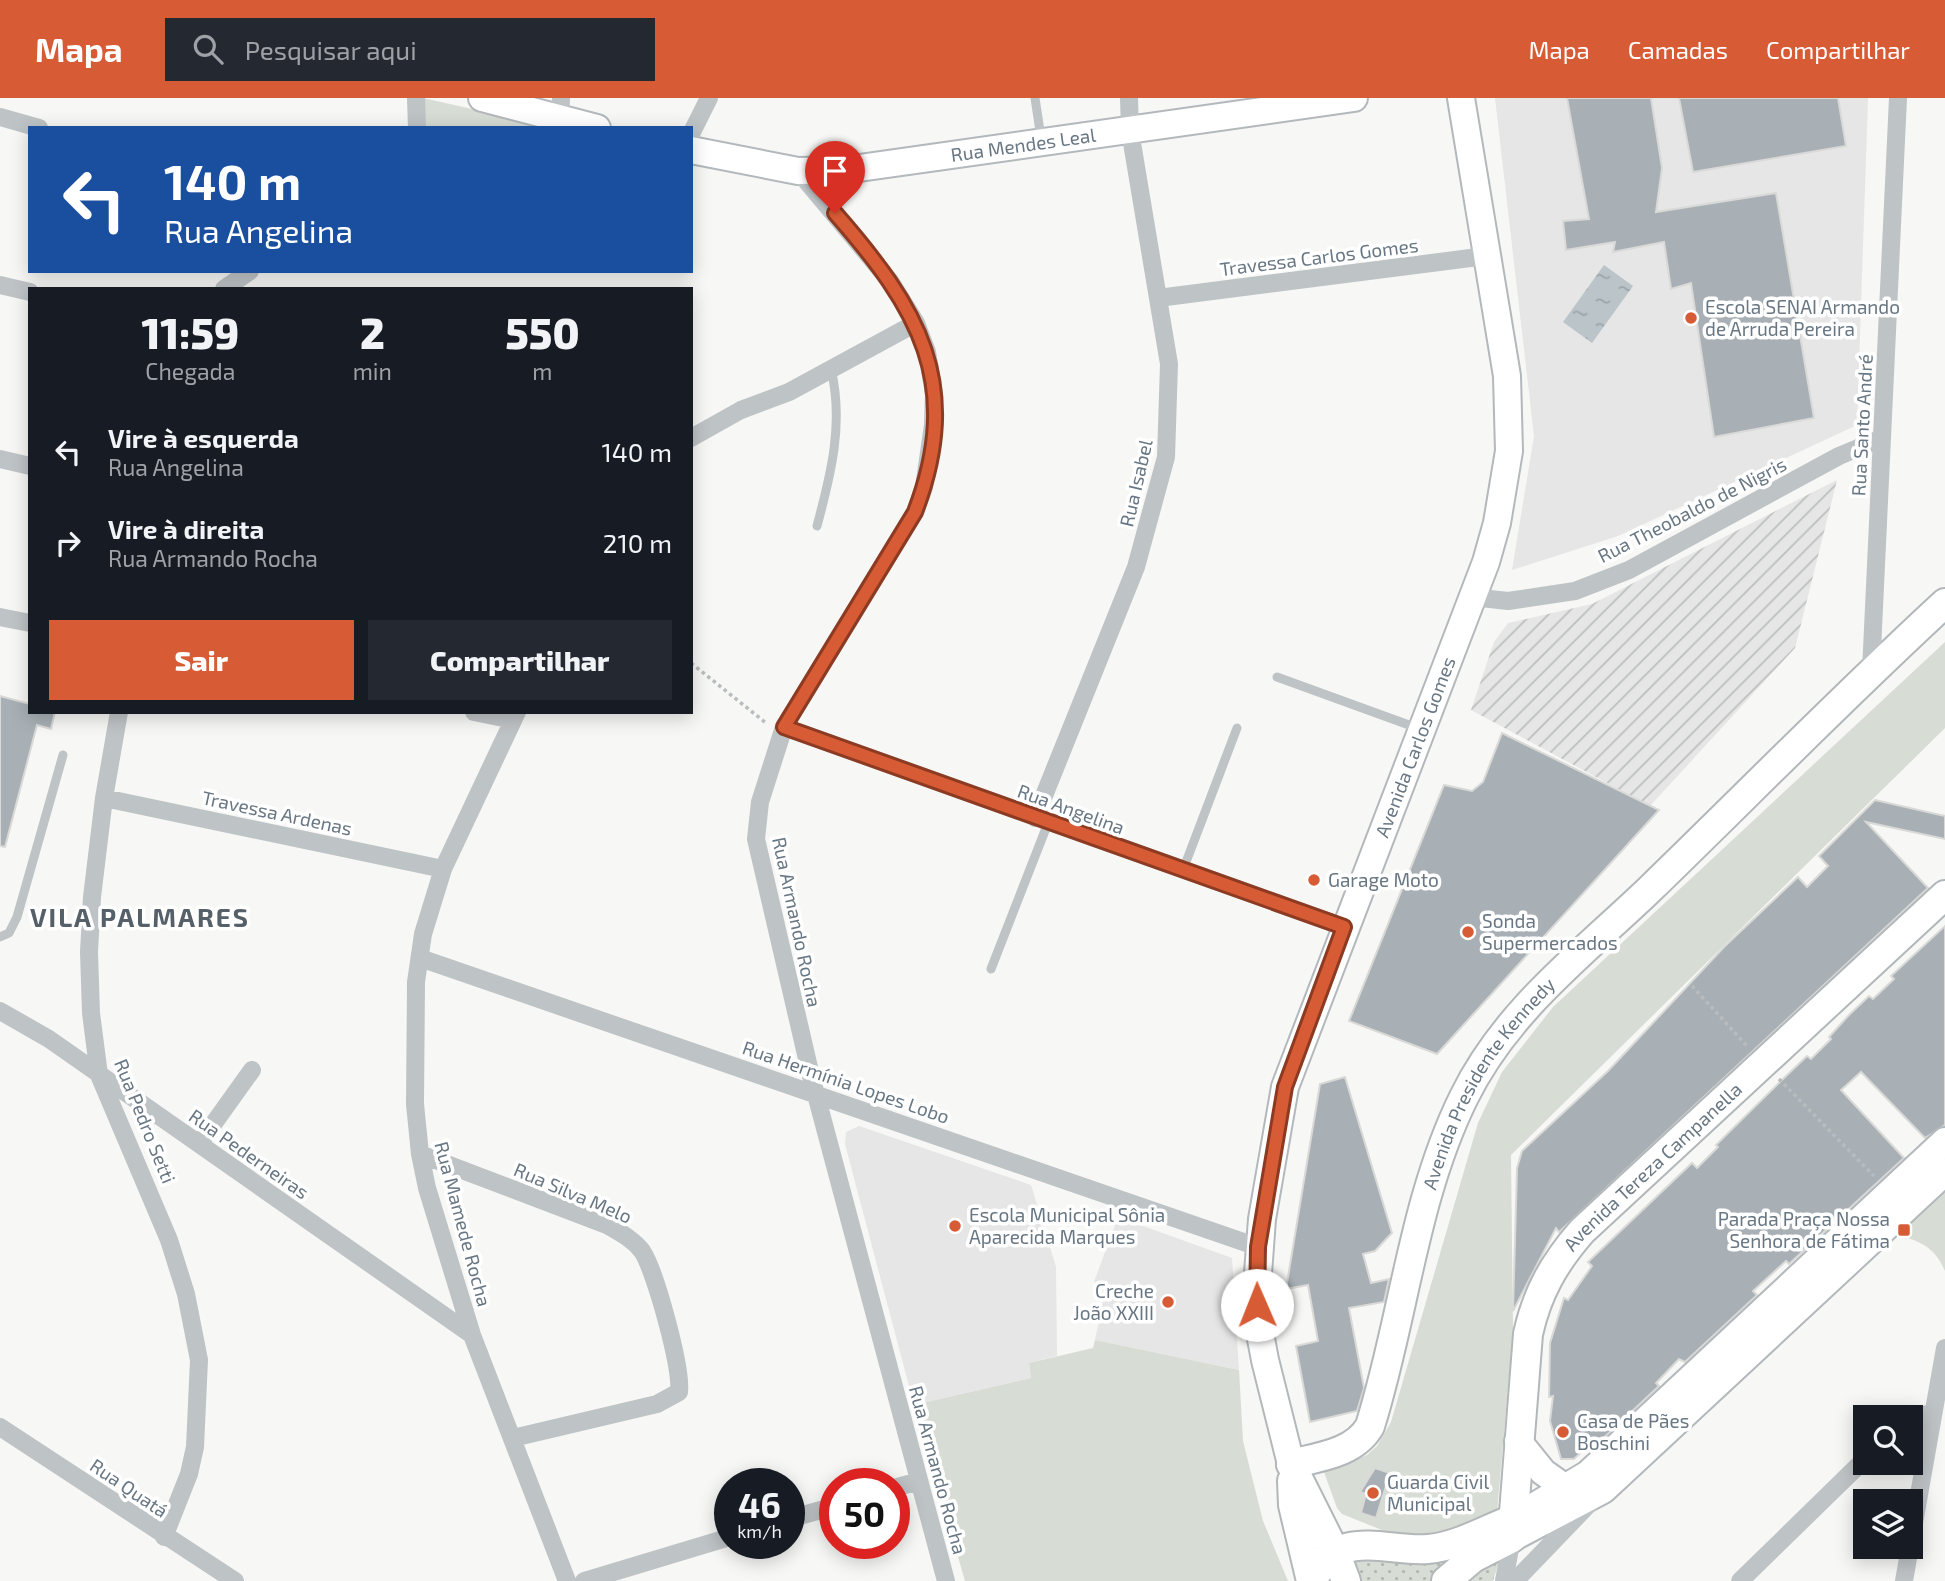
<!DOCTYPE html>
<html lang="pt">
<head>
<meta charset="utf-8">
<style>
	body { margin:0; font-family:"Exo 2",sans-serif; background:#242831; color:#f1f3f6; height:100vh; display:flex; flex-direction:column; font-size:26px; white-space:nowrap }
	* { box-sizing:border-box; margin:0 }
	p { font-size:23px; color:#9ea1a6 }
	.icon { flex:none; width:38px; height:38px; fill:none; stroke:currentColor; stroke-width:2; stroke-linecap:round; stroke-linejoin:round }
	.map { position:relative; flex:1; overflow:hidden }
	.drawer { position:absolute; left:28px; top:189px; width:665px; height:427px; display:flex; flex-direction:column; background:#171b24; border-radius:0px; box-shadow:0 4px 18px #0003 }
	.drawer>* { flex:none }
	.hud { position:absolute; left:28px; top:28px; width:665px; height:147px; border-radius:0px; box-shadow:0 4px 18px #0003; background:#1a4fa0; color:#fff; overflow:hidden }
	.fabs { position:absolute; left:1853px; top:1307px; display:grid; gap:14px }
	.fabs a { display:grid; place-items:center; width:70px; height:70px; border-radius:0px; background:#171b24; box-shadow:0 4px 18px #0003; font-size:35px }
	.speed { position:absolute; left:714px; top:1370px; display:flex; gap:14px; font-size:35px; font-weight:700; text-align:center }
	.speed>* { display:grid; place-content:center; width:91px; height:91px; border-radius:50%; background:#171b24; box-shadow:0 4px 18px #0003; line-height:1 }
	.speed small { font-size:18px; font-weight:400 }
	.speed .limit { border:10px solid #d22; background:#fff; color:#111 }
	.pin { position:absolute; display:grid; place-items:center; width:60px; height:60px; color:#fff; margin:-72px -30px; border-radius:50% 50% 50% 0; rotate:-45deg; box-shadow:0 0 7px #0007 }
	.pin .icon { rotate:45deg }
	.me { position:absolute; width:77px; margin:-38px; rotate:359deg; stroke-linejoin:round; filter:drop-shadow(0 0 5px #0008) }
	.turn { display:flex; align-items:center; gap:24px; height:147px; padding:0 21px; font-size:32px }
	.turn .icon { width:91px; height:91px; stroke-width:2.5 }
	.turn b { display:block; font-size:49px; line-height:60px }
	.eta { display:flex; justify-content:space-evenly; align-items:center; height:119px; text-align:center }
	.eta b { font-size:42px; font-weight:800; line-height:49px }
	.action { display:flex; gap:14px; margin-top:auto; padding:14px 21px }
	.action a { flex:1; height:80px; border-radius:0px; background:#d75b35; color:#fff; font-size:28px; font-weight:800; line-height:80px; text-align:center }
	.action a+a { background:#242831; color:#f1f3f6 }
	ul { padding:0; list-style:none }
	li { display:flex; align-items:center; gap:21px; height:91px; padding:0 21px }
	li div { flex:1 }
	li b { display:block; font-size:26px }
	li em { font-style:normal }
	header { display:flex; align-items:center; gap:42px; box-sizing:border-box; height:98px; padding:0 35px; background:#d75b35; color:#fff }
	header strong { font-size:33px }
	nav { display:flex; gap:38px; margin-inline-start:auto; font-size:24px }
	.search { width:490px; height:63px; background:#242831; display:flex; align-items:center; gap:18px; box-sizing:border-box; padding:0 24px; border-radius:0px; color:#9ea1a6; font-size:26px }
	.map>svg:first-child { display:block }
	.built { fill:#e5e6e5 }
	.industrial { fill:url(#industrial-furrows) }
	.grass { fill:url(#grass-dots) }
	.green { fill:#d7dcd4 }
	.water { fill:url(#water-ripples) }
	.building { fill:#a8b0b5; stroke:#d9d9d7; stroke-width:2 }
	.lines { fill:none; stroke-linecap:round; stroke-linejoin:round }
	.secondary-casing { stroke:#b3b8bc; stroke-width:30 }
	.primary-casing { stroke:#b2b7ba; stroke-width:32 }
	.path { stroke:#b9bcbe; stroke-width:3.5; stroke-dasharray:3.5 3.5; stroke-linecap:butt }
	.lane { stroke:#bec3c6; stroke-width:9 }
	.street { stroke:#bec3c6; stroke-width:18 }
	.secondary { stroke:#fff; stroke-width:26 }
	.primary { stroke:#fff; stroke-width:28 }
	.route-casing { stroke:#8c3b22; stroke-width:18 }
	.route { stroke:#d75b35; stroke-width:12 }
	.poi-dot { fill:#d75b35; stroke:#fff; stroke-width:2.5 }
	.labels { text-anchor:middle; stroke-width:7; stroke-linejoin:round; paint-order:stroke }
	.street-label { font-size:19px; fill:#687783; stroke:#fff }
	.poi-label { font-size:19px; fill:#687783; stroke:#fff; text-anchor:start }
	.district-label { font-size:26px; font-weight:bold; letter-spacing:2px; fill:#566069; stroke:#fff }
</style>
</head>
<body>
<header>
<strong>Mapa</strong>
<div class="search"><svg class="icon" aria-label="search" viewBox="0 0 24 24"><circle cx="10" cy="10" r="6"/><path d="M15 15l6 6"/></svg>Pesquisar aqui</div>
<nav><a>Mapa</a><a>Camadas</a><a>Compartilhar</a></nav>
</header>
<div class="map">
<svg width="1945" height="1483" viewBox="0 0 1945 1483">
	<defs>
		<pattern id="industrial-furrows" width="10" height="10" patternUnits="userSpaceOnUse" patternTransform="scale(1.75)"><rect width="10" height="10" fill="#e5e6e5"/><path d="M-1 1l2-2M0 10L10 0M9 11l2-2" fill="none" stroke="#bdbfbf"/></pattern>
		<pattern id="grass-dots" width="8" height="8" patternUnits="userSpaceOnUse" patternTransform="scale(1.75)"><rect width="8" height="8" fill="#d7dcd4"/><path d="M2 2h.1M6 6h.1" fill="none" stroke="#b2b7b1" stroke-width="1.8" stroke-linecap="round"/></pattern>
		<pattern id="water-ripples" width="26" height="14" patternUnits="userSpaceOnUse" patternTransform="scale(1.75)"><rect width="26" height="14" fill="#bac4c9"/><path d="M2 4q2-2 4 0t4 0M15 11q2-2 4 0t4 0" fill="none" stroke="#9ba4a9"/></pattern>
	</defs>
	<rect width="100%" height="100%" fill="#f7f7f5"/>
	<path class="built" d="M 1495,0 L 1868,0 L 1857,327 L 1618,438 L 1512,472 L 1534,338 Z
		M 859,1028 L 1031,1087 L 1056,1169 L 1057,1258 L 1029,1265 L 1031,1280 L 914,1307 L 845,1046 L 846,1034 Z
		M 1118,1119 L 1232,1160 L 1239,1272 L 1095,1242 L 1106,1189 L 1094,1184 Z"/>
	<path class="industrial" d="M 1837,382 L 1795,550 L 1650,708 L 1471,612 L 1494,544 L 1508,525 L 1592,506 Z"/>
	<path class="grass" d="M 1463,1456 L 1434,1483 L 1357,1483 L 1352,1465 L 1357,1462 Z
		M 1501,1457 L 1493,1483 L 1458,1483 Z"/>
	<path class="green" d="M 423,0 L 534,25 L 540,29 L 424,30 Z
		M 1945,544 L 1945,630 L 1511,1057 L 1513,1232 L 1497,1415 L 1427,1440 L 1397,1438 L 1342,1416 L 1337,1410 L 1324,1374 L 1367,1357 L 1377,1348 L 1391,1324 L 1478,1025 L 1502,974 L 1553,909 Z
		M 1945,1086 L 1945,1173 C 1934,1147 1918,1143 1893,1135 Z
		M 1095,1242 L 1239,1272 L 1243,1343 L 1263,1423 L 1288,1483 L 965,1483 L 914,1307 L 1031,1280 L 1029,1265 L 1093,1250 Z"/>
	<path class="water" d="M 1604,167 L 1633,188 L 1592,245 L 1563,224 Z"/>
	<path class="building" d="M 1567,0 L 1651,0 L 1662,70 L 1656,114 L 1776,95 L 1814,320 L 1714,339 L 1691,185 L 1671,191 L 1664,144 L 1613,154 L 1615,144 L 1566,152 L 1563,123 L 1589,121 Z
		M 1679,0 L 1838,0 L 1846,48 L 1693,74 Z
		M 0,598 L 30,606 L 30,614 L 55,614 L 51,631 L 37,627 L 5,749 L 0,748 Z
		M 1502,635 L 1659,712 L 1437,956 L 1349,923 L 1444,687 L 1472,693 L 1483,684 Z
		M 1875,702 L 1945,718 L 1945,741 L 1866,724 L 1928,790 L 1559,1134 L 1556,1130 L 1513,1213 L 1517,1070 L 1522,1053 L 1608,973 L 1724,849 L 1798,779 L 1807,789 L 1828,768 L 1819,758 Z
		M 1945,828 L 1945,1027 L 1925,1040 L 1861,974 L 1841,992 L 1904,1060 L 1789,1166 L 1786,1163 L 1753,1193 L 1757,1197 L 1685,1264 L 1679,1261 L 1656,1285 L 1659,1288 L 1596,1347 L 1592,1344 L 1574,1361 L 1561,1361 L 1550,1323 L 1553,1298 L 1549,1299 L 1550,1245 L 1564,1200 L 1568,1202 L 1592,1168 L 1588,1164 L 1692,1065 L 1697,1070 L 1718,1049 L 1716,1047 L 1785,979 L 1807,958 L 1811,961 L 1831,941 L 1829,939 L 1849,917 L 1869,898 L 1873,901 L 1894,881 L 1891,878 Z
		M 1345,979 L 1392,1135 L 1375,1153 L 1363,1156 L 1371,1185 L 1389,1181 L 1384,1204 L 1349,1210 L 1364,1290 L 1357,1313 L 1310,1324 L 1296,1248 L 1318,1243 L 1308,1187 L 1286,1191 L 1320,986 Z
		M 1375,1370 L 1390,1375 L 1376,1420 L 1361,1415 L 1366,1396 L 1360,1394 Z"/>
	<g class="lines">
		<g class="secondary-casing">
			<g id="secondary">
				<path d="M 482,0 L 597,30"/>
				<path id="s1" d="M 691,52 L 798,73 L 845,72 L 1354,0"/>
				<path d="M 1518,1343 L 1543,1374 L 1567,1391"/>
				<path id="s2" d="M 1291,1366 L 1265,1262 L 1258,1225 L 1257,1189 L 1262,1121 L 1285,989 L 1486,464 L 1497,425 L 1509,353 L 1507,278 L 1461,0"/>
				<path d="M 1513,1421 L 1588,1376 L 1945,1043"/>
				<path d="M 1512,1440 L 1603,1392 L 1945,1074"/>
			</g>
		</g>
		<g class="primary-casing">
			<g id="primary">
				<path id="s3" d="M 1291,1366 C 1319,1359 1355,1355 1370,1328 C 1404,1220 1413,1102 1464,999 C 1506,913 1582,856 1649,792 C 1748,696 1844,598 1945,505"/>
				<path d="M 1291,1366 L 1336,1456 L 1346,1483"/>
				<path d="M 1292,1383 L 1293,1407 L 1311,1483"/>
				<path d="M 1313,1483 C 1335,1427 1388,1455 1428,1451 C 1456,1449 1485,1432 1511,1422"/>
				<path id="s4" d="M 1446,1483 L 1473,1460 L 1512,1440 L 1528,1236 C 1537,1195 1554,1165 1582,1133 L 1945,797"/>
			</g>
		</g>
		<path class="path" d="M 691,565 L 766,625
			M 1692,888 L 1747,948
			M 1779,981 L 1874,1078"/>
		<path class="lane" d="M 1035,0 L 1041,40
			M 817,428 C 831,376 844,325 831,271
			M 1277,579 L 1420,631
			M 1183,772 L 1237,630
			M 0,839 L 9,835 L 17,819 L 63,657
			M 991,871 L 1048,725"/>
		<path class="street" d="M 416,0 L 417,30
			M 0,19 L 39,30
			M 560,30 L 561,0
			M 691,36 L 709,0
			M 798,73 L 890,183 L 916,225 L 927,254 L 934,296 L 933,327 L 924,389 L 915,414 L 784,629 L 760,704 L 756,741 L 811,978 L 946,1483
			M 0,187 L 30,194
			M 224,191 L 250,173
			M 1158,200 L 1486,158
			M 691,340 L 741,312 L 789,294 L 916,225
			M 0,361 L 30,368
			M 1472,499 L 1508,503 L 1575,493 L 1629,472 L 1839,358 L 1882,340
			M 0,519 L 30,525
			M 1871,573 L 1898,0
			M 119,614 L 104,700 L 92,799 L 89,854 L 91,915 L 99,977 L 169,1142 L 186,1196 L 199,1262 L 195,1349 L 189,1376 L 164,1439
			M 474,614 L 513,622
			M 517,614 L 443,771 L 423,836 L 416,884 L 415,1006 L 420,1056 L 427,1090 L 472,1237 L 567,1483
			M 784,629 L 1344,829
			M 104,700 L 443,771
			M 1035,720 L 1136,469 L 1166,359 L 1169,266 L 1130,33 L 1129,0
			M 420,860 L 1258,1149
			M 0,913 L 49,941 L 472,1237
			M 199,1046 L 252,972
			M 420,1056 L 607,1127 C 619,1134 633,1141 642,1153 C 655,1172 682,1270 679,1294 L 657,1306 L 513,1340
			M 1908,1320 L 1933,1315
			M 0,1329 L 235,1483
			M 894,1390 L 919,1383
			M 789,1421 L 835,1408
			M 1911,1442 L 1945,1250
			M 584,1483 L 730,1439
			M 1504,1483 L 1512,1440
			M 1515,1483 L 1590,1405
			M 1740,1483 L 1866,1360
			M 1904,1483 L 1910,1449"/>
		<use href="#secondary" class="secondary"/>
		<use href="#primary" class="primary"/>
	</g>
	<g class="lines">
		<g class="route-casing">
			<path id="route" d="M 835,115 C 918,210 964,285 915,414 L 784,629 L 1344,829 L 1285,989 L 1258,1149 L 1257,1207"/>
		</g>
		<use href="#route" class="route"/>
	</g>
	<g class="poi-dot">
		<circle cx="1691" cy="220" r="7"/>
		<circle cx="1314" cy="782" r="7"/>
		<circle cx="1468" cy="834" r="7"/>
		<circle cx="955" cy="1128" r="7"/>
		<rect x="1897" y="1125" width="14" height="14" rx="3.5"/>
		<circle cx="1168" cy="1204" r="7"/>
		<circle cx="1563" cy="1334" r="7"/>
		<circle cx="1373" cy="1395" r="7"/>
	</g>
	<g class="labels">
		<g class="street-label">
			<text dy="7" stroke="none"><textPath href="#s1" startOffset="336">Rua Mendes Leal</textPath></text>
			<text transform="translate(1319 159) rotate(-7)" y="7">Travessa Carlos Gomes</text>
			<text transform="translate(1862 327) rotate(-87)" y="7">Rua Santo André</text>
			<text transform="translate(1136 385) rotate(-77)" y="7">Rua Isabel</text>
			<text transform="translate(1692 412) rotate(-27)" y="7">Rua Theobaldo de Nigris</text>
			<text dy="7" stroke="none"><textPath href="#s2" startOffset="747">Avenida Carlos Gomes</textPath></text>
			<text transform="translate(1071 711) rotate(20)" y="7">Rua Angelina</text>
			<text transform="translate(277 715) rotate(12)" y="7">Travessa Ardenas</text>
			<text transform="translate(797 824) rotate(78)" y="7">Rua Armando Rocha</text>
			<text transform="translate(846 984) rotate(19)" y="7">Rua Hermínia Lopes Lobo</text>
			<text dy="7" stroke="none"><textPath href="#s3" startOffset="457">Avenida Presidente Kennedy</textPath></text>
			<text transform="translate(145 1023) rotate(68)" y="7">Rua Pedro Setti</text>
			<text transform="translate(249 1056) rotate(35)" y="7">Rua Pederneiras</text>
			<text dy="7" stroke="none"><textPath href="#s4" startOffset="497">Avenida Tereza Campanella</textPath></text>
			<text transform="translate(573 1095) rotate(23)" y="7">Rua Silva Melo</text>
			<text transform="translate(463 1126) rotate(75)" y="7">Rua Mamede Rocha</text>
			<text transform="translate(938 1372) rotate(75)" y="7">Rua Armando Rocha</text>
			<text transform="translate(129 1390) rotate(34)" y="7">Rua Quatá</text>
		</g>
		<g class="poi-label">
			<text x="1705" y="216">Escola SENAI Armando<tspan x="1705" dy="22">de Arruda Pereira</tspan></text>
			<text x="1328" y="789">Garage Moto</text>
			<text x="1482" y="830">Sonda<tspan x="1482" dy="22">Supermercados</tspan></text>
			<text x="969" y="1124">Escola Municipal Sônia<tspan x="969" dy="22">Aparecida Marques</tspan></text>
			<text x="1890" y="1128" text-anchor="end">Parada Praça Nossa<tspan x="1890" dy="22">Senhora de Fátima</tspan></text>
			<text x="1154" y="1200" text-anchor="end">Creche<tspan x="1154" dy="22">João XXIII</tspan></text>
			<text x="1577" y="1330">Casa de Pães<tspan x="1577" dy="22">Boschini</tspan></text>
			<text x="1387" y="1391">Guarda Civil<tspan x="1387" dy="22">Municipal</tspan></text>
		</g>
		<g class="district-label">
			<text x="140" y="829">VILA PALMARES</text>
		</g>
	</g>
</svg>
<div class="fabs">
<a><svg class="icon" aria-label="search" viewBox="0 0 24 24"><circle cx="10" cy="10" r="6"/><path d="M15 15l6 6"/></svg></a>
<a><svg class="icon" aria-label="layers" viewBox="0 0 24 24"><path d="M12 4l9 5-9 5-9-5zM3 14l9 5 9-5"/></svg></a>
</div>
<div class="speed"><div>46<small>km/h</small></div><div class="limit">50</div></div>
<div class="pin" style="left:835px;top:115px;background:#d93025"><svg class="icon" aria-label="arrive" viewBox="0 0 24 24"><path d="M6 21V4h12l-3 4 3 4H6"/></svg></div>
<svg class="me" style="left:1257px;top:1207px" viewBox="-20 -20 40 40"><circle r="19" fill="#fff"/><path d="M0-13L10 11 0 6-10 11z" fill="#d75b35"/></svg>
<div class="hud">
<div class="turn"><svg class="icon" aria-label="left" viewBox="0 0 24 24"><path d="M17 20v-9H6M10 6l-5 5 5 5"/></svg><div><b>140 m</b>Rua Angelina</div></div>
</div>
<section class="drawer">
<div class="eta">
<div><b>11:59</b><p>Chegada</p></div>
<div><b>2</b><p>min</p></div>
<div><b>550</b><p>m</p></div>
</div>
<ul>
<li><svg class="icon" aria-label="left" viewBox="0 0 24 24"><path d="M17 20v-9H6M10 6l-5 5 5 5"/></svg><div><b>Vire à esquerda</b><p>Rua Angelina</p></div><em>140 m</em></li>
<li><svg class="icon" aria-label="right" viewBox="0 0 24 24"><path d="M7 20v-9h11M14 6l5 5-5 5"/></svg><div><b>Vire à direita</b><p>Rua Armando Rocha</p></div><em>210 m</em></li>
</ul>
<div class="action"><a>Sair</a><a>Compartilhar</a></div>
</section>
</div>
</body>
</html>
